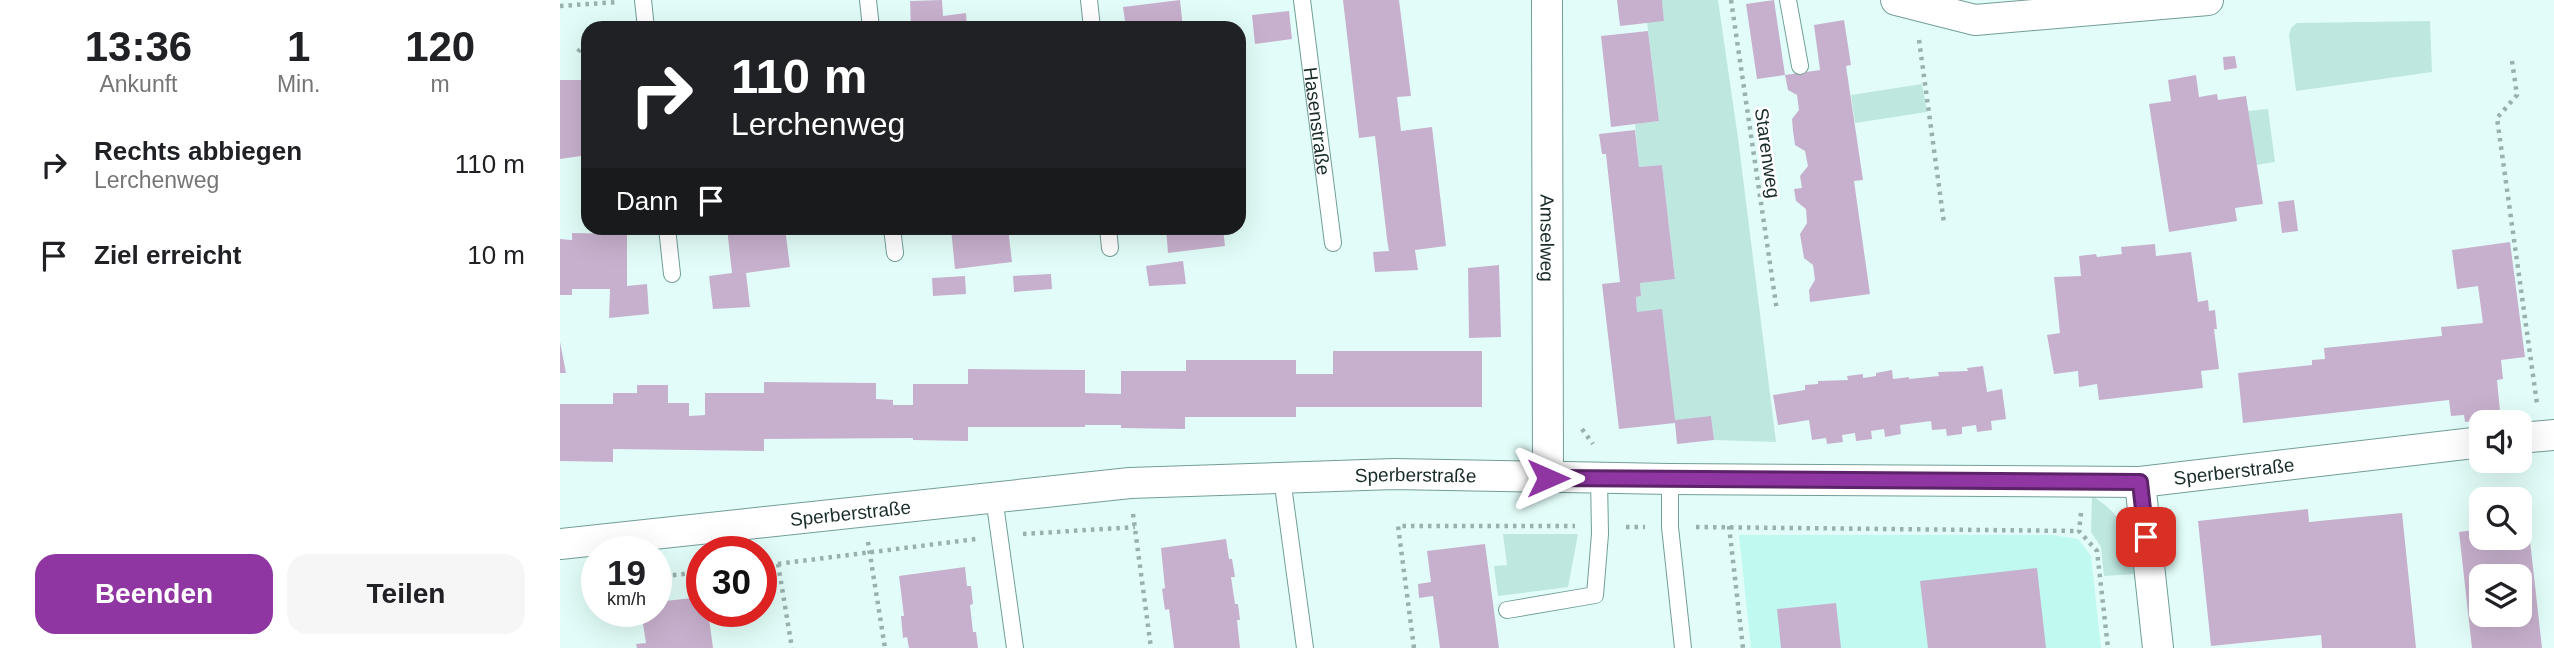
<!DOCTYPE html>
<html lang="de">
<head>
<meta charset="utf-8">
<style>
	body { margin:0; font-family:Arial,sans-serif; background:#f6f6f6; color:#202124; height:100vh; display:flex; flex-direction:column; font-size:26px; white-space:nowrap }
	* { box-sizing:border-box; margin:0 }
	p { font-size:23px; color:#757577 }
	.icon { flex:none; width:38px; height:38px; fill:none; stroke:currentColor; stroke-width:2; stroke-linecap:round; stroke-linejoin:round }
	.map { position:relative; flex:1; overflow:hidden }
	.sheet { display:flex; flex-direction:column; background:#fff; width:560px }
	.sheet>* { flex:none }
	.banner { position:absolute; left:21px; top:21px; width:665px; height:214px; border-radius:21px; box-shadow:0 7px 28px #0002; background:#202124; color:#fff; overflow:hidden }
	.fabs { position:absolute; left:1909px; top:410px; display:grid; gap:14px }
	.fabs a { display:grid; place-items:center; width:63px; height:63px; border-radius:14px; background:#fff; box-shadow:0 7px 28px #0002; font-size:35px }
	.speed { position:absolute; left:21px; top:536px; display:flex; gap:14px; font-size:35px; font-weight:700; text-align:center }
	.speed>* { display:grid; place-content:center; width:91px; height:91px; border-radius:50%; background:#fff; box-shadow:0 7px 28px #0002; line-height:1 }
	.speed small { font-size:18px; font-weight:400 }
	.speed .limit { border:10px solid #d22; background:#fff; color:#111 }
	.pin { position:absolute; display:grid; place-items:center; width:60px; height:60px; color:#fff; margin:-30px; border-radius:14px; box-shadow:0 4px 10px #0006 }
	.me { position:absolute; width:77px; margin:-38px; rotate:90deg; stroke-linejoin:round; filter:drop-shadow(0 0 5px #0008) }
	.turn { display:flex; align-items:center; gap:24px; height:147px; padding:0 35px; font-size:32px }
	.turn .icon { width:91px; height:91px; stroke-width:2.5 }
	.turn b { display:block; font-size:49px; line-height:60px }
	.then { display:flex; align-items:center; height:66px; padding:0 35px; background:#0003; gap:14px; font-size:26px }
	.eta { display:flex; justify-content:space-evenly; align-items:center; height:119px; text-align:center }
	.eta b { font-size:42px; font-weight:700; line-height:49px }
	.cta { display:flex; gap:14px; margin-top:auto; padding:14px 35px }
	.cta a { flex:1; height:80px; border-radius:21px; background:#8f36a2; color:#fff; font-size:28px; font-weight:700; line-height:80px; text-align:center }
	.cta a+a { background:#f6f6f6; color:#202124 }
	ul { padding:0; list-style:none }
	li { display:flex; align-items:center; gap:21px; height:91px; padding:0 35px }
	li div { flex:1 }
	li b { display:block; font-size:26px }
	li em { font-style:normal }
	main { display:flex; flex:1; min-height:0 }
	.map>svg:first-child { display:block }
	.built { fill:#c0f9f0 }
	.green { fill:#bee7e0 }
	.building { fill:#c7b0cd; fill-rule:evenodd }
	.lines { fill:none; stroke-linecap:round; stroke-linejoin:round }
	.lane-casing { stroke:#729e97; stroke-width:18 }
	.street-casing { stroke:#729e97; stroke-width:32 }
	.path { stroke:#99b1ad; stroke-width:4.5; stroke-dasharray:3.5 5; stroke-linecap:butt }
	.lane { stroke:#fff; stroke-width:16 }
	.street { stroke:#fff; stroke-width:30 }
	.route-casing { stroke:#5d2369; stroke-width:18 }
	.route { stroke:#8f36a2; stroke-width:12 }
	.labels { text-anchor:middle; stroke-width:5; stroke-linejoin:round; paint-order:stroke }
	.street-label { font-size:19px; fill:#1a2c2a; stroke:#fff }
</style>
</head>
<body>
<main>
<section class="sheet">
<div class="eta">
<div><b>13:36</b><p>Ankunft</p></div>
<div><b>1</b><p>Min.</p></div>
<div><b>120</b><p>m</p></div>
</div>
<ul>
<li><svg class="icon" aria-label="right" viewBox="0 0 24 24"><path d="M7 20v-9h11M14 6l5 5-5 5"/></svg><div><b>Rechts abbiegen</b><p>Lerchenweg</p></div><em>110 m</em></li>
<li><svg class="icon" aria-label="arrive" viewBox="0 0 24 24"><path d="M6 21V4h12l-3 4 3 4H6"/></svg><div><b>Ziel erreicht</b></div><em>10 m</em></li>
</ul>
<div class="cta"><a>Beenden</a><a>Teilen</a></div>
</section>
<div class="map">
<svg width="1994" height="648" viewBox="0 0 1994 648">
	<rect width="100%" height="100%" fill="#e2fdf9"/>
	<path class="built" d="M 1179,535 L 1493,535 L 1518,539 L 1531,556 L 1541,648 L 1191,648 Z"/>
	<path class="green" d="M 1102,0 L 1158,0 L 1178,138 L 1216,442 L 1154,440 L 1151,417 L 1115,420 L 1077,312 L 1076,297 L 1081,296 L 1080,283 L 1115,278 L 1102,165 L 1079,167 L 1075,124 L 1099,121 L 1087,22 L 1104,21 Z
		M 1870,21 L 1872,72 L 1736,91 L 1729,35 L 1731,28 L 1737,23 Z
		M 1362,84 L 1367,112 L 1295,123 L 1291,95 Z
		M 1708,109 L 1715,162 L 1696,165 L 1688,111 Z
		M 1532,496 C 1566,517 1569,536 1574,574 L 1544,576 L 1541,547 L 1531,532 Z
		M 943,534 L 1018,534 L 1008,587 L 938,596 L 934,566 L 947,565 Z"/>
	<path class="building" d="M 382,0 L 383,16 L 406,13 L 407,28 L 351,28 L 350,1 Z
		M 620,0 L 623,28 L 566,28 L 563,7 Z
		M 783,0 L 839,0 L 851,96 L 837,97 L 841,131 L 872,127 L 886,246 L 855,250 L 858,270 L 815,272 L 813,252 L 829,251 L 827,239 L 815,136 L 799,138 Z
		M 1057,0 L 1102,0 L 1104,21 L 1060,26 Z
		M 1214,0 L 1225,75 L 1260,70 L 1254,25 L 1284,20 L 1291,65 L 1286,66 L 1303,180 L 1294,181 L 1310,294 L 1250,302 L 1249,290 L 1255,280 L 1253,265 L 1244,258 L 1240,234 L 1247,223 L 1246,209 L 1236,201 L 1234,189 L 1242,188 L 1240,176 L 1248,166 L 1245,151 L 1235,145 L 1233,131 L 1232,119 L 1239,110 L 1237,95 L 1228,90 L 1225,75 L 1197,79 L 1186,4 Z
		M 729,11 L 732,39 L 695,44 L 692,15 Z
		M 1088,31 L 1099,121 L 1051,127 L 1041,36 Z
		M 1675,56 L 1677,68 L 1664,70 L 1663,57 Z
		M 1636,75 L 1639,97 L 1657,94 L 1658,100 L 1686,96 L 1703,204 L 1675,208 L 1677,221 L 1609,232 L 1589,104 L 1611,101 L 1608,80 Z
		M 0,80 L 28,80 L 28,155 L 0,159 Z
		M 1075,130 L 1079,167 L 1102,165 L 1115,279 L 1080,283 L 1081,296 L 1076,297 L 1077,312 L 1102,309 L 1115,420 L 1151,416 L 1154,440 L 1117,444 L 1115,423 L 1059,429 L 1042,284 L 1060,282 L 1046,154 L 1042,154 L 1039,134 Z
		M 1734,200 L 1738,231 L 1722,233 L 1718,202 Z
		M 167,228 L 225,228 L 230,267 L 186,273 L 190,307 L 153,309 L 149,276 L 172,273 Z
		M 391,228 L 448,228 L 452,262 L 395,269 Z
		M 606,228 L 663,228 L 665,246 L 608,253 Z
		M 12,233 L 67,234 L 67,286 L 87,284 L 89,314 L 49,318 L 50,289 L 12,289 L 12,295 L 0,295 L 0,239 L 12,240 Z
		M 1950,242 L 1965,357 L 1941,360 L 1943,379 L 1937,380 L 1940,411 L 1926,412 L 1926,420 L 1905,422 L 1904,415 L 1891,416 L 1889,400 L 1683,423 L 1678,373 L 1752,365 L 1752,360 L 1765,359 L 1764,348 L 1882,336 L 1881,327 L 1923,323 L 1918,286 L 1897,289 L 1892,250 Z
		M 1595,244 L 1596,256 L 1631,252 L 1638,302 L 1648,300 L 1649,311 L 1655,310 L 1657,329 L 1654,329 L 1659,369 L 1641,371 L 1643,388 L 1539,400 L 1537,384 L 1519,387 L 1518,371 L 1494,374 L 1487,335 L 1500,333 L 1494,277 L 1521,276 L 1519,256 L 1536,254 L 1537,257 L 1562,254 L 1561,247 Z
		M 623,261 L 626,284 L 589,286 L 586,266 Z
		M 939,265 L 941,337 L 909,338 L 908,268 Z
		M 491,274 L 492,289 L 454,292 L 453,276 Z
		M 405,276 L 406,294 L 373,296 L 372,278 Z
		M 0,342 L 6,373 L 0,373 Z
		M 773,351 L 922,351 L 922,407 L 736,407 L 736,417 L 625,417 L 625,429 L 561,428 L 561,425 L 525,425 L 525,427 L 408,427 L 408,441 L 353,440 L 353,438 L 204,439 L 204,451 L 53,449 L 53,462 L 0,461 L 0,404 L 53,404 L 53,393 L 77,393 L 77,385 L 108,385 L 108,403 L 129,403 L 129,416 L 145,415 L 145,393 L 204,393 L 204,382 L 316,383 L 316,399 L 333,400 L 333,405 L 353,405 L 353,384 L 408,384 L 408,369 L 525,370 L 525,393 L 561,394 L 561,371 L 626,371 L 626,360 L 736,360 L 736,374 L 773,374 Z
		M 1423,366 L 1427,392 L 1442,389 L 1446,419 L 1431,421 L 1432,430 L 1417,432 L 1416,425 L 1402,427 L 1402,434 L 1387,436 L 1386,429 L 1372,430 L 1371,421 L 1340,425 L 1341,434 L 1325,437 L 1324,429 L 1311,431 L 1312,439 L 1296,441 L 1295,433 L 1282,435 L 1283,442 L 1267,444 L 1266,438 L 1252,440 L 1249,420 L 1218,425 L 1213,395 L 1245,390 L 1245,385 L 1258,384 L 1258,381 L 1288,380 L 1287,376 L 1303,374 L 1303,378 L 1316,376 L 1316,373 L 1332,370 L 1333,379 L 1349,377 L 1349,379 L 1379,376 L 1378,372 L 1408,371 L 1407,368 Z
		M 1748,509 L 1749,522 L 1842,513 L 1856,648 L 1762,648 L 1761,635 L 1651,646 L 1638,521 Z
		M 1968,523 L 1982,648 L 1912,648 L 1899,532 L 1922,529 L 1922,537 L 1960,537 L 1960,524 ZM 1922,576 L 1960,576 L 1960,614 L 1922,614 Z
		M 666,539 L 669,559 L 672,559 L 675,577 L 671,577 L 675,604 L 678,604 L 680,620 L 677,620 L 680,648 L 614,648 L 609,609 L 605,610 L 602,589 L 605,588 L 601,548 Z
		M 925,544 L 939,648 L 880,648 L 873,596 L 859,598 L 858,584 L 871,582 L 867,551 Z
		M 405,567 L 407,586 L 411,586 L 413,604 L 410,605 L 413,632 L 416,632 L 418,648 L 349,648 L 347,637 L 343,638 L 341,616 L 344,616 L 339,576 Z
		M 1477,568 L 1486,648 L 1368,648 L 1360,581 Z
		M 142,597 L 142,611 L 148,611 L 153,648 L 77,648 L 76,644 L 86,643 L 81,611 L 96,611 L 96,602 Z
		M 1276,603 L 1281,648 L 1221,648 L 1217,609 Z"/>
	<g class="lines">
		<g class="lane-casing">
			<g id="lane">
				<path d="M 83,0 L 86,28"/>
				<path d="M 308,0 L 311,28"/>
				<path d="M 529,0 L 532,28"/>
				<path id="s1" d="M 742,0 L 773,243"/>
				<path d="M 1228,0 L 1240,66"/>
				<path d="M 107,228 L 112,274"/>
				<path d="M 332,228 L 335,253"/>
				<path d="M 548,228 L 550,248"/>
				<path d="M 722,478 L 745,648"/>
				<path d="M 1110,479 L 1110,527 L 1123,648"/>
				<path d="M 434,497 L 455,648"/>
				<path d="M 947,610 L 1035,595 L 1040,534 L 1039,478"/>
			</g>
		</g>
		<g class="street-casing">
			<g id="street">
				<path id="s2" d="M 987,0 L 988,478"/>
				<path d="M 1336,0 L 1415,20 L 1648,0"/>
				<path d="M 1960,438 L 1994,435"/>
				<path d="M 1580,482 L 1598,648"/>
				<path id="s3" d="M 0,544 L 570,483 L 834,474 L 1110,479 L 1580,482 L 1922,442"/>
			</g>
		</g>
		<path class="path" d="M 1171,0 L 1217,311
			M 0,6 L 58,2
			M 1359,40 L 1384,223
			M 18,52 L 23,45 L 28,43
			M 1952,61 L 1957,95 L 1937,118 L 1977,404
			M 1022,429 L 1033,444
			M 1521,513 L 1519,531 L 1537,551 L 1548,648
			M 573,514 L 591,648
			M 1169,526 L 1183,648
			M 1066,527 L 1085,527
			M 1136,527 L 1519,531
			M 463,534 L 575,527
			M 308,542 L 325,648
			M 218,564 L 232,648
			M 201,566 L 416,539
			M 96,577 L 142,572
			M 854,648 L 838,526 L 1015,526"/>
		<use href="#lane" class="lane"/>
		<use href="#street" class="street"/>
	</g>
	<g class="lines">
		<g class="route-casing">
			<path id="route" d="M 988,478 L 1580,482 L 1586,537"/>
		</g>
		<use href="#route" class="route"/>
	</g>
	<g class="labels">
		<g class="street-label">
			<text dy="7" stroke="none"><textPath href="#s1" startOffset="122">Hasenstraße</textPath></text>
			<text transform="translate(1208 153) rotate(82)" y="7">Starenweg</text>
			<text dy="7" stroke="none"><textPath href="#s2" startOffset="238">Amselweg</textPath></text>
			<text dy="7" stroke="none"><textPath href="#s3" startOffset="1678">Sperberstraße</textPath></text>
			<text dy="7" stroke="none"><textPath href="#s3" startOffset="859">Sperberstraße</textPath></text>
			<text dy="7" stroke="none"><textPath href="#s3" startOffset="292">Sperberstraße</textPath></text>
		</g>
	</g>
</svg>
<div class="fabs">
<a><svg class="icon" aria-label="sound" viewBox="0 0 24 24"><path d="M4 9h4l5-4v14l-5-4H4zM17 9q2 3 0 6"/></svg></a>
<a><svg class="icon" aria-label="search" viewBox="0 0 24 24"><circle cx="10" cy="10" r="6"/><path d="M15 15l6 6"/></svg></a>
<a><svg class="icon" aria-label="layers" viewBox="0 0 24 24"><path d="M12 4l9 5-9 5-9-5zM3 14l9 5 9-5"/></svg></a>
</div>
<div class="speed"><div>19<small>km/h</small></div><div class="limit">30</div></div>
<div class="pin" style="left:1586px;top:537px;background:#d93025"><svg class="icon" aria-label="arrive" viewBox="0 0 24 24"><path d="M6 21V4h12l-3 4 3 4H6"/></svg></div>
<svg class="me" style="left:988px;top:478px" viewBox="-20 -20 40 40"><path d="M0-17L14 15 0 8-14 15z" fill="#8f36a2" stroke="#fff" stroke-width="4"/></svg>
<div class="banner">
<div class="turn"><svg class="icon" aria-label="right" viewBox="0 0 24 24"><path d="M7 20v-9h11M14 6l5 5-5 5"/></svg><div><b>110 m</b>Lerchenweg</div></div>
<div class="then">Dann<svg class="icon" aria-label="arrive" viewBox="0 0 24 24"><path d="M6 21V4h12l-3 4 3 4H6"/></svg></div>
</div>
</div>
</main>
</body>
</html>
